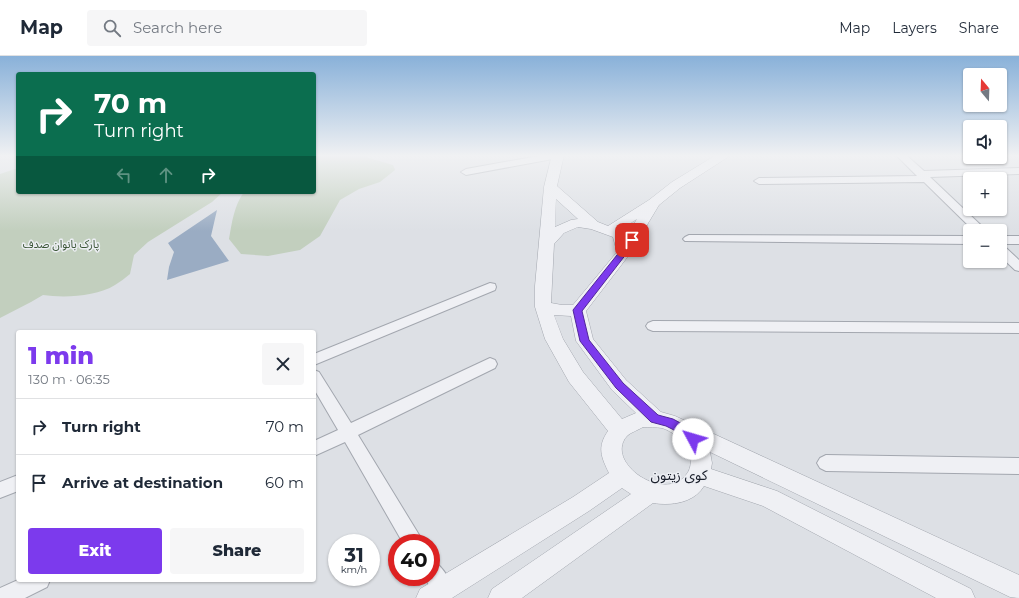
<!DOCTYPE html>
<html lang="en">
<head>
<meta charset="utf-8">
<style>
	body { margin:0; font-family:Montserrat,"Noto Sans Arabic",sans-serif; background:#f6f6f7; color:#1f2937; height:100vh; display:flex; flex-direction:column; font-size:15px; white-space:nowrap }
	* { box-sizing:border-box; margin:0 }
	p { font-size:13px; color:#747a83 }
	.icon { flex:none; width:22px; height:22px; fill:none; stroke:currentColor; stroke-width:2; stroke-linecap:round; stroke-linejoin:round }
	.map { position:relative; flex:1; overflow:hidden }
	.details { position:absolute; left:16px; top:274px; width:300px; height:252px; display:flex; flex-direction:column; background:#fff; border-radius:4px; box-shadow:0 1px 3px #0004 }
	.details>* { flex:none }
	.banner { position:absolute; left:16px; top:16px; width:300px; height:122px; border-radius:4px; box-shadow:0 1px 3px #0004; background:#0b6e4f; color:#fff; overflow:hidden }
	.needle { width:26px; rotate:341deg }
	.tools { position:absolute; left:963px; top:12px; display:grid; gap:8px }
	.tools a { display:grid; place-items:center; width:44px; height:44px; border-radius:4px; background:#fff; box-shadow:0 1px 3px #0004; font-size:20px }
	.speed { position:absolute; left:328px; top:478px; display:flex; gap:8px; font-size:20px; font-weight:700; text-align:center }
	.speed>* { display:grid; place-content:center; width:52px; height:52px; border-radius:50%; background:#fff; box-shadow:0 1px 3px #0004; line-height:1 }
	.speed small { font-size:10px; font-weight:400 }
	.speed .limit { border:6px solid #d22; background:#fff; color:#111 }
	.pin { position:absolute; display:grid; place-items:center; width:34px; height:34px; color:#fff; margin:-17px; border-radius:8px; box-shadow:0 2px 6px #0006 }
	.me { position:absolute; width:44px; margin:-22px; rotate:309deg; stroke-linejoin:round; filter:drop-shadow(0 0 3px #0008) }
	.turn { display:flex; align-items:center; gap:14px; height:84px; padding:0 12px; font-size:18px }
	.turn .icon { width:52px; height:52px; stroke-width:2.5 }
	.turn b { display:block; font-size:28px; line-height:34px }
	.lanes { display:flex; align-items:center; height:38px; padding:0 12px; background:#0003; justify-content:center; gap:20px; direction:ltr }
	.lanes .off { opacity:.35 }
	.round { display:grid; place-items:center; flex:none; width:42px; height:42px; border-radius:4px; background:#f6f6f7 }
	.summary { display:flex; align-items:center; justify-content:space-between; height:68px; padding:0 12px }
	h1 { font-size:24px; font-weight:800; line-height:30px; color:#7c3aed }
	.primary-button { display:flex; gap:8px; margin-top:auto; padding:8px 12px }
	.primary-button a { flex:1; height:46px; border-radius:4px; background:#7c3aed; color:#fff; font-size:16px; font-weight:800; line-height:46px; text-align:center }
	.primary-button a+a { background:#f6f6f7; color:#1f2937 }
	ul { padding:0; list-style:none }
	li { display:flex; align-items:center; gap:12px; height:56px; padding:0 12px; border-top:1px solid #e0e1e3 }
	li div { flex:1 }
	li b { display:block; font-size:15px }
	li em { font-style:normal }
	header { display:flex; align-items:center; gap:24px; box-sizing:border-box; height:56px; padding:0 20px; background:#fff; border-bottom:1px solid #e0e1e3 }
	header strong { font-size:19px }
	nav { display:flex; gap:22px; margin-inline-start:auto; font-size:14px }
	.search { width:280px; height:36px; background:#f6f6f7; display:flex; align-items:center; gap:10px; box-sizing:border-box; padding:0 14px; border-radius:4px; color:#747a83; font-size:15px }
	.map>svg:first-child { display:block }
	.green { fill:#c2cfbe }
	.water { fill:#9aacc3 }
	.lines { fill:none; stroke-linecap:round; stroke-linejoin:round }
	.minor-casing { stroke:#a3a7af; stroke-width:2 }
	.tertiary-casing { stroke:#a3a7af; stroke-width:1 }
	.minor { fill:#eff0f4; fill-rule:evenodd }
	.tertiary { fill:#eff0f4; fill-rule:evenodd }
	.route { fill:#7c3aed; stroke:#51269a }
	.labels { text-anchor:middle; stroke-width:3; stroke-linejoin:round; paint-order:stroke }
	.park-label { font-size:11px; fill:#3a5536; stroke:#eceef3 }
	.near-neighbourhood-label { font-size:14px; fill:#1a1f2b; stroke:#eceef3 }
</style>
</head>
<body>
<header>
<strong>Map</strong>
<div class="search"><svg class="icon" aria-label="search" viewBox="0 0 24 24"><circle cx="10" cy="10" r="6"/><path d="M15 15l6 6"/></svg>Search here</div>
<nav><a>Map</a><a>Layers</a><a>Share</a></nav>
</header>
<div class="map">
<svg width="1019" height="542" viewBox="0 0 1019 542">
	<rect width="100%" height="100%" fill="#dde0e5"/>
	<path class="green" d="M 314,99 L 359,99 L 393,109 L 395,114 L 380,126 L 359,133 L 340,144 L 320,180 L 300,194 L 268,200 L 241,198 L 229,183 C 232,166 234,150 244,136 L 314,136 Z
		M 18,112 L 18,136 L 223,136 L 212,146 L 148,186 L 134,199 L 130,218 C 125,222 120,226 115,229 C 96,241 63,242 43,239 L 31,246 L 0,262 L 0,118 Z"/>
	<path class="water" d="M 217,154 L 211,180 L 229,205 L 167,224 L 169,211 L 174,196 L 168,187 Z"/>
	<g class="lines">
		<g class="minor-casing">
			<path id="minor" d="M 544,99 L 563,99 L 558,102 L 466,119 L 461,116 L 466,113 Z
				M 896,99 L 906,99 L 924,115 L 1019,112 L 1019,118 L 930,121 L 987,175 L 974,175 L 924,126 L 759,128 L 754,125 L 759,122 L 917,120 Z
				M 689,179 L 970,180 L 970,188 L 685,185 L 683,183 L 685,181 Z
				M 1000,180 L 1019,180 L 1019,188 L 1000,188 Z
				M 1000,189 L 1004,190 L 1019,204 L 1019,215 L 1015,214 L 1000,200 Z
				M 490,227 L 495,228 L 496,231 L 495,234 L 314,309 L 314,298 Z
				M 653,265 L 1019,267 L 1019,277 L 653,275 L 648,273 L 646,270 L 648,267 Z
				M 490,302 L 495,304 L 497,308 L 495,312 L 358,379 L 424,487 L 403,487 L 345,386 L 314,400 L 314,385 L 338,374 L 314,333 L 314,314 L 319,316 L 351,367 Z
				M 826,399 L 1019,402 L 1019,418 L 826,415 L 820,412 L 817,407 L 820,402 Z
				M 18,419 L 18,435 L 0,442 L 0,426 Z
				M 431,504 C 442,509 449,522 453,533 L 450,540 L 446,542 L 436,540 L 424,521 L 431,521 Z
				M 18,524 L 50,524 L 47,531 L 25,542 L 0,542 L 0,532 Z"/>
		</g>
		<g class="tertiary-casing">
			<path id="tertiary" d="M 552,99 L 564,99 L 557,130 L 598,166 L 608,170 L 649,144 L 672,126 L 716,99 L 730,99 L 728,101 L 680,132 L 659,149 L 629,199 L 586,255 L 593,283 L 626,324 L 661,356 L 675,360 L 1019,519 L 1019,542 L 1010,541 L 710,396 L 712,407 L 711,413 L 777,435 L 971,533 L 975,542 L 936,542 L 763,450 L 704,430 C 694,447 671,450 653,447 L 522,542 L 488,542 L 492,533 L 631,438 L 622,432 L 589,455 L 452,542 L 416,542 L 420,533 L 573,441 L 609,417 C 601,401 597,391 608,375 L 569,326 L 545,283 L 535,251 L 535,230 L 544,131 ZM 556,143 L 578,163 L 571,164 L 555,171 ZM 637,163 L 627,179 L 625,176 L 620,174 ZM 578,171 L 591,173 L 613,181 L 617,196 L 573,249 L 562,249 L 551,247 L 554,188 L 564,177 ZM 554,259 L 571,260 L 576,285 L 579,289 L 612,334 L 636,357 L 622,363 L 583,316 L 563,283 ZM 643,371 C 649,371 656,371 662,372 C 682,378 703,406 682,423 C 657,443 605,404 627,380 C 631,376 639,374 643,371 Z"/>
		</g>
		<use href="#minor" class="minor"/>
		<use href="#tertiary" class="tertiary"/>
	</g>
	<linearGradient id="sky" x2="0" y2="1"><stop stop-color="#89b1d9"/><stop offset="0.57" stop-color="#f0f1f3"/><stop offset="1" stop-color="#f0f1f3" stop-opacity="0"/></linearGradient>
	<rect width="1019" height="175" fill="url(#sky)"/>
	<path class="route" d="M 632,181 L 636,184 L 627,197 L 582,255 L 589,284 L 623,327 L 658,359 L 673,363 L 686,370 L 698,383 L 697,386 L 693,388 L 689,386 L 678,376 L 666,370 L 651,366 L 616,332 L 580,285 L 573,254 L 621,194 L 629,182 Z"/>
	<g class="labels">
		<g class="park-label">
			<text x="61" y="192">پارک بانوان صدف</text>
		</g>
		<g class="near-neighbourhood-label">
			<text x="679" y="424">کوی زیتون</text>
		</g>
	</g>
</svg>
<div class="tools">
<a><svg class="needle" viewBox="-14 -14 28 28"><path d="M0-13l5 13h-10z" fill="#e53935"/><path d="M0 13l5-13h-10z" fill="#747a83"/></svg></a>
<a><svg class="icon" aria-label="sound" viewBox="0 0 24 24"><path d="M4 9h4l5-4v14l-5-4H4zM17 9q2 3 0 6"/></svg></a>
<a>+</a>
<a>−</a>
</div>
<div class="speed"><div>31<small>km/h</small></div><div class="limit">40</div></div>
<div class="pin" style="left:632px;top:184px;background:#d93025"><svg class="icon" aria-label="arrive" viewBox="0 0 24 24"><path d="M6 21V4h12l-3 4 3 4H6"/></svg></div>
<svg class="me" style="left:693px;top:383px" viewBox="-20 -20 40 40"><circle r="19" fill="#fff"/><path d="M0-13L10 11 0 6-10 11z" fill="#7c3aed"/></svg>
<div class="banner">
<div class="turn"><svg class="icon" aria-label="right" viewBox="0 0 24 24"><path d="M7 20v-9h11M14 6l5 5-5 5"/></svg><div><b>70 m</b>Turn right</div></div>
<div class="lanes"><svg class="icon off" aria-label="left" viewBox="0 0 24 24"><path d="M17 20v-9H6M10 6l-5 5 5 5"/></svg><svg class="icon off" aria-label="ahead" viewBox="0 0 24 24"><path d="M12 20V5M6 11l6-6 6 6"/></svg><svg class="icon" aria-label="right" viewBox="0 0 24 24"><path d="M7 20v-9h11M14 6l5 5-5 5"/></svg></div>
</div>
<section class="details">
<div class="summary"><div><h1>1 min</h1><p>130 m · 06:35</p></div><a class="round"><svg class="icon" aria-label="close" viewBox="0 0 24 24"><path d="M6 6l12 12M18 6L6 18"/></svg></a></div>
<ul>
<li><svg class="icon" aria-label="right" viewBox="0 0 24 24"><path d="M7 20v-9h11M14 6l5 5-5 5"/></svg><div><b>Turn right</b></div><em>70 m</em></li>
<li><svg class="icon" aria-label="arrive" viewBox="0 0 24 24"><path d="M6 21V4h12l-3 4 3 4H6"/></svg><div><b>Arrive at destination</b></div><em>60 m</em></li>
</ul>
<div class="primary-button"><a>Exit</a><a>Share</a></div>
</section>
</div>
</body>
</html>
